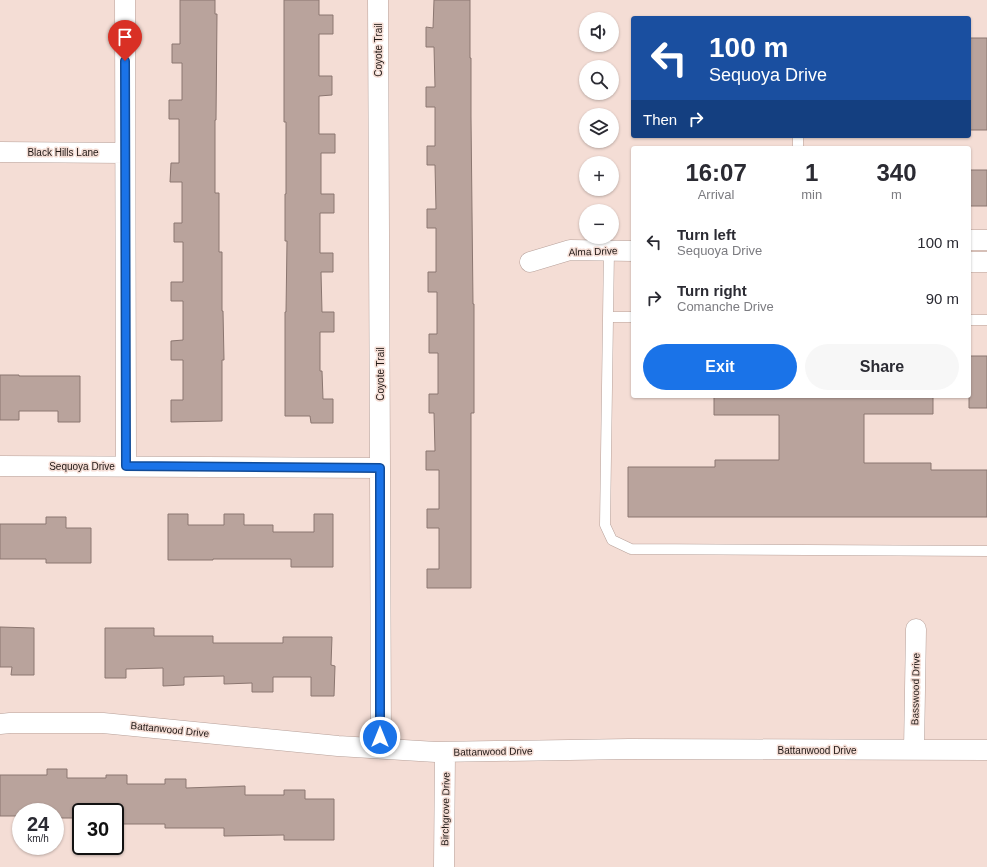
<!DOCTYPE html>
<html lang="en">
<head>
<meta charset="utf-8">
<style>
	body { margin:0; font-family:Arial,sans-serif; background:#f7f7f7; color:#2b2b33; height:100vh; display:flex; flex-direction:column; font-size:15px; white-space:nowrap }
	* { box-sizing:border-box; margin:0 }
	p { font-size:13px; color:#7c7c81 }
	.icon { flex:none; width:22px; height:22px; fill:none; stroke:currentColor; stroke-width:2; stroke-linecap:round; stroke-linejoin:round }
	.map { position:relative; flex:1; overflow:hidden }
	.sheet { position:absolute; left:631px; top:146px; width:340px; height:252px; display:flex; flex-direction:column; background:#fff; border-radius:4px; box-shadow:0 1px 3px #0004 }
	.sheet>* { flex:none }
	.top-card { position:absolute; left:631px; top:16px; width:340px; height:122px; border-radius:4px; box-shadow:0 1px 3px #0004; background:#1a4fa0; color:#fff; overflow:hidden }
	.buttons { position:absolute; left:579px; top:12px; display:grid; gap:8px }
	.buttons a { display:grid; place-items:center; width:40px; height:40px; border-radius:50%; background:#fff; box-shadow:0 1px 3px #0004; font-size:20px }
	.speed { position:absolute; left:12px; top:803px; display:flex; gap:8px; font-size:20px; font-weight:700; text-align:center }
	.speed>* { display:grid; place-content:center; width:52px; height:52px; border-radius:50%; background:#fff; box-shadow:0 1px 3px #0004; line-height:1 }
	.speed small { font-size:10px; font-weight:400 }
	.speed .limit { border:2px solid #111; border-radius:6px; background:#fff; color:#111 }
	.pin { position:absolute; display:grid; place-items:center; width:34px; height:34px; color:#fff; margin:-41px -17px; border-radius:50% 50% 50% 0; rotate:-45deg; box-shadow:0 0 4px #0007 }
	.pin .icon { rotate:45deg }
	.me { position:absolute; width:44px; margin:-22px; rotate:0deg; stroke-linejoin:round; filter:drop-shadow(0 0 3px #0008) }
	.turn { display:flex; align-items:center; gap:14px; height:84px; padding:0 12px; font-size:18px }
	.turn .icon { width:52px; height:52px; stroke-width:2.5 }
	.turn b { display:block; font-size:28px; line-height:34px }
	.then { display:flex; align-items:center; height:38px; padding:0 12px; background:#0003; gap:8px; font-size:15px }
	.eta { display:flex; justify-content:space-evenly; align-items:center; height:68px; text-align:center }
	.eta b { font-size:24px; font-weight:800; line-height:28px }
	.button { display:flex; gap:8px; margin-top:auto; padding:8px 12px }
	.button a { flex:1; height:46px; border-radius:24px; background:#1a73e8; color:#fff; font-size:16px; font-weight:800; line-height:46px; text-align:center }
	.button a+a { background:#f7f7f7; color:#2b2b33 }
	ul { padding:0; list-style:none }
	li { display:flex; align-items:center; gap:12px; height:56px; padding:0 12px }
	li div { flex:1 }
	li b { display:block; font-size:15px }
	li em { font-style:normal }
	.map>svg:first-child { display:block }
	.building { fill:#b9a39c; stroke:#8b7670 }
	.lines { fill:none; stroke-linecap:round; stroke-linejoin:round }
	.service-casing { stroke:#b7a19a; stroke-width:11 }
	.minor-casing { stroke:#b7a19a; stroke-width:21 }
	.service { stroke:#fff; stroke-width:10 }
	.minor { stroke:#fff; stroke-width:20 }
	.route-casing { stroke:#114b97; stroke-width:10 }
	.route { stroke:#1a73e8; stroke-width:7 }
	.labels { text-anchor:middle; stroke-width:3; stroke-linejoin:round; paint-order:stroke }
	.street-label { font-size:10px; fill:#201815; stroke:#f4ddd5 }
</style>
</head>
<body>
<div class="map">
<svg width="987" height="867" viewBox="0 0 987 867">
	<rect width="100%" height="100%" fill="#f4ddd5"/>
	<path class="building" d="M 180,0 L 215,0 L 215,14 L 217,14 L 216,120 L 215,120 L 215,193 L 219,193 L 219,252 L 222,252 L 222,311 L 223,311 L 224,360 L 222,360 L 222,421 L 171,422 L 171,400 L 183,400 L 183,360 L 171,360 L 171,341 L 183,340 L 183,301 L 171,301 L 171,282 L 183,282 L 183,242 L 174,242 L 174,223 L 182,223 L 182,182 L 170,182 L 171,163 L 179,163 L 179,119 L 169,119 L 169,100 L 182,100 L 182,63 L 172,63 L 172,44 L 180,44 Z
		M 284,0 L 319,0 L 319,15 L 333,15 L 333,34 L 319,34 L 319,76 L 332,76 L 332,95 L 319,96 L 319,134 L 335,134 L 335,153 L 321,153 L 321,194 L 334,194 L 334,213 L 320,213 L 320,253 L 333,253 L 333,272 L 321,272 L 322,312 L 334,312 L 334,332 L 320,332 L 320,371 L 322,371 L 323,399 L 333,399 L 333,423 L 311,423 L 310,416 L 285,416 L 285,312 L 286,312 L 287,241 L 285,241 L 285,194 L 286,194 L 286,122 L 284,122 Z
		M 434,0 L 470,0 L 470,58 L 471,58 L 471,117 L 473,304 L 474,304 L 474,413 L 471,413 L 471,588 L 427,588 L 427,569 L 439,569 L 439,528 L 427,528 L 427,509 L 439,509 L 439,470 L 426,470 L 426,451 L 435,451 L 434,413 L 429,413 L 429,394 L 438,394 L 438,353 L 429,353 L 429,334 L 437,334 L 437,292 L 428,292 L 428,272 L 436,272 L 436,228 L 427,228 L 427,209 L 436,209 L 435,165 L 427,165 L 427,146 L 435,146 L 435,107 L 426,107 L 426,87 L 435,87 L 434,47 L 426,47 L 426,27 L 433,28 Z
		M 969,38 L 987,38 L 987,130 L 969,130 Z
		M 969,170 L 987,170 L 987,206 L 969,206 Z
		M 969,356 L 987,356 L 987,408 L 969,408 Z
		M 0,375 L 19,375 L 19,376 L 80,376 L 80,422 L 58,422 L 58,411 L 19,411 L 19,420 L 0,420 Z
		M 714,396 L 933,396 L 933,414 L 864,414 L 864,463 L 931,463 L 931,470 L 987,470 L 987,517 L 628,517 L 628,467 L 715,467 L 715,460 L 779,460 L 779,415 L 714,415 Z
		M 168,514 L 188,514 L 188,525 L 224,525 L 224,514 L 244,514 L 244,525 L 273,525 L 273,532 L 314,532 L 314,514 L 333,514 L 333,567 L 291,567 L 291,559 L 213,559 L 213,560 L 168,560 Z
		M 46,517 L 66,517 L 66,528 L 91,528 L 91,563 L 46,563 L 46,559 L 0,559 L 0,524 L 46,524 Z
		M 0,627 L 34,628 L 34,675 L 11,675 L 12,667 L 0,667 Z
		M 105,628 L 154,628 L 154,636 L 213,636 L 213,643 L 283,643 L 283,637 L 332,637 L 331,665 L 335,666 L 334,696 L 311,696 L 311,677 L 273,677 L 273,692 L 252,692 L 252,683 L 224,684 L 224,676 L 184,677 L 184,685 L 163,686 L 163,668 L 126,669 L 126,678 L 105,678 Z
		M 47,769 L 67,769 L 67,778 L 106,778 L 106,775 L 127,775 L 127,784 L 165,784 L 165,779 L 186,779 L 186,788 L 245,786 L 245,795 L 284,795 L 284,790 L 305,790 L 305,799 L 334,799 L 334,840 L 284,840 L 284,835 L 224,836 L 224,828 L 165,828 L 165,824 L 115,824 L 115,812 L 81,812 L 81,818 L 55,818 L 55,812 L 21,812 L 21,816 L 0,816 L 0,775 L 47,775 Z"/>
	<g class="lines">
		<g class="service-casing">
			<path id="service" d="M 798,148 L 798,136
				M 609,250 L 605,525 L 612,540 L 631,549 L 987,551
				M 608,317 L 633,317
				M 969,320 L 987,320"/>
		</g>
		<g class="minor-casing">
			<path id="minor" d="M 125,0 L 126,466
				M 378,0 L 380,468 L 381,748
				M 0,152 L 125,153
				M 969,240 L 987,240
				M 530,262 L 570,250 L 633,251
				M 969,262 L 987,262
				M 0,466 L 380,468
				M 0,724 L 10,723 L 103,723 L 338,746 L 436,752 L 629,749 L 987,750
				M 914,750 L 916,629
				M 444,867 L 445,752"/>
		</g>
		<use href="#service" class="service"/>
		<use href="#minor" class="minor"/>
	</g>
	<g class="lines">
		<g class="route-casing">
			<path id="route" d="M 125,61 L 126,466 L 380,468 L 380,737"/>
		</g>
		<use href="#route" class="route"/>
	</g>
	<g class="labels">
		<g class="street-label">
			<text transform="translate(378 50) rotate(-90)" y="4">Coyote Trail</text>
			<text x="63" y="156">Black Hills Lane</text>
			<text transform="translate(593 251) rotate(-2)" y="4">Alma Drive</text>
			<text transform="translate(380 374) rotate(-90)" y="4">Coyote Trail</text>
			<text x="82" y="470">Sequoya Drive</text>
			<text transform="translate(915 689) rotate(-89)" y="4">Basswood Drive</text>
			<text transform="translate(170 729) rotate(6)" y="4">Battanwood Drive</text>
			<text x="817" y="754">Battanwood Drive</text>
			<text transform="translate(493 751) rotate(-1)" y="4">Battanwood Drive</text>
			<text transform="translate(445 809) rotate(-89)" y="4">Birchgrove Drive</text>
		</g>
	</g>
</svg>
<div class="buttons">
<a><svg class="icon" aria-label="sound" viewBox="0 0 24 24"><path d="M4 9h4l5-4v14l-5-4H4zM17 9q2 3 0 6"/></svg></a>
<a><svg class="icon" aria-label="search" viewBox="0 0 24 24"><circle cx="10" cy="10" r="6"/><path d="M15 15l6 6"/></svg></a>
<a><svg class="icon" aria-label="layers" viewBox="0 0 24 24"><path d="M12 4l9 5-9 5-9-5zM3 14l9 5 9-5"/></svg></a>
<a>+</a>
<a>−</a>
</div>
<div class="speed"><div>24<small>km/h</small></div><div class="limit">30</div></div>
<div class="pin" style="left:125px;top:61px;background:#d93025"><svg class="icon" aria-label="arrive" viewBox="0 0 24 24"><path d="M6 21V4h12l-3 4 3 4H6"/></svg></div>
<svg class="me" style="left:380px;top:737px" viewBox="-20 -20 40 40"><circle r="17" fill="#1a73e8" stroke="#fff" stroke-width="3"/><path d="M0-11L8 9 0 5-8 9z" fill="#fff"/></svg>
<div class="top-card">
<div class="turn"><svg class="icon" aria-label="left" viewBox="0 0 24 24"><path d="M17 20v-9H6M10 6l-5 5 5 5"/></svg><div><b>100 m</b>Sequoya Drive</div></div>
<div class="then">Then<svg class="icon" aria-label="right" viewBox="0 0 24 24"><path d="M7 20v-9h11M14 6l5 5-5 5"/></svg></div>
</div>
<section class="sheet">
<div class="eta">
<div><b>16:07</b><p>Arrival</p></div>
<div><b>1</b><p>min</p></div>
<div><b>340</b><p>m</p></div>
</div>
<ul>
<li><svg class="icon" aria-label="left" viewBox="0 0 24 24"><path d="M17 20v-9H6M10 6l-5 5 5 5"/></svg><div><b>Turn left</b><p>Sequoya Drive</p></div><em>100 m</em></li>
<li><svg class="icon" aria-label="right" viewBox="0 0 24 24"><path d="M7 20v-9h11M14 6l5 5-5 5"/></svg><div><b>Turn right</b><p>Comanche Drive</p></div><em>90 m</em></li>
</ul>
<div class="button"><a>Exit</a><a>Share</a></div>
</section>
</div>
</body>
</html>
